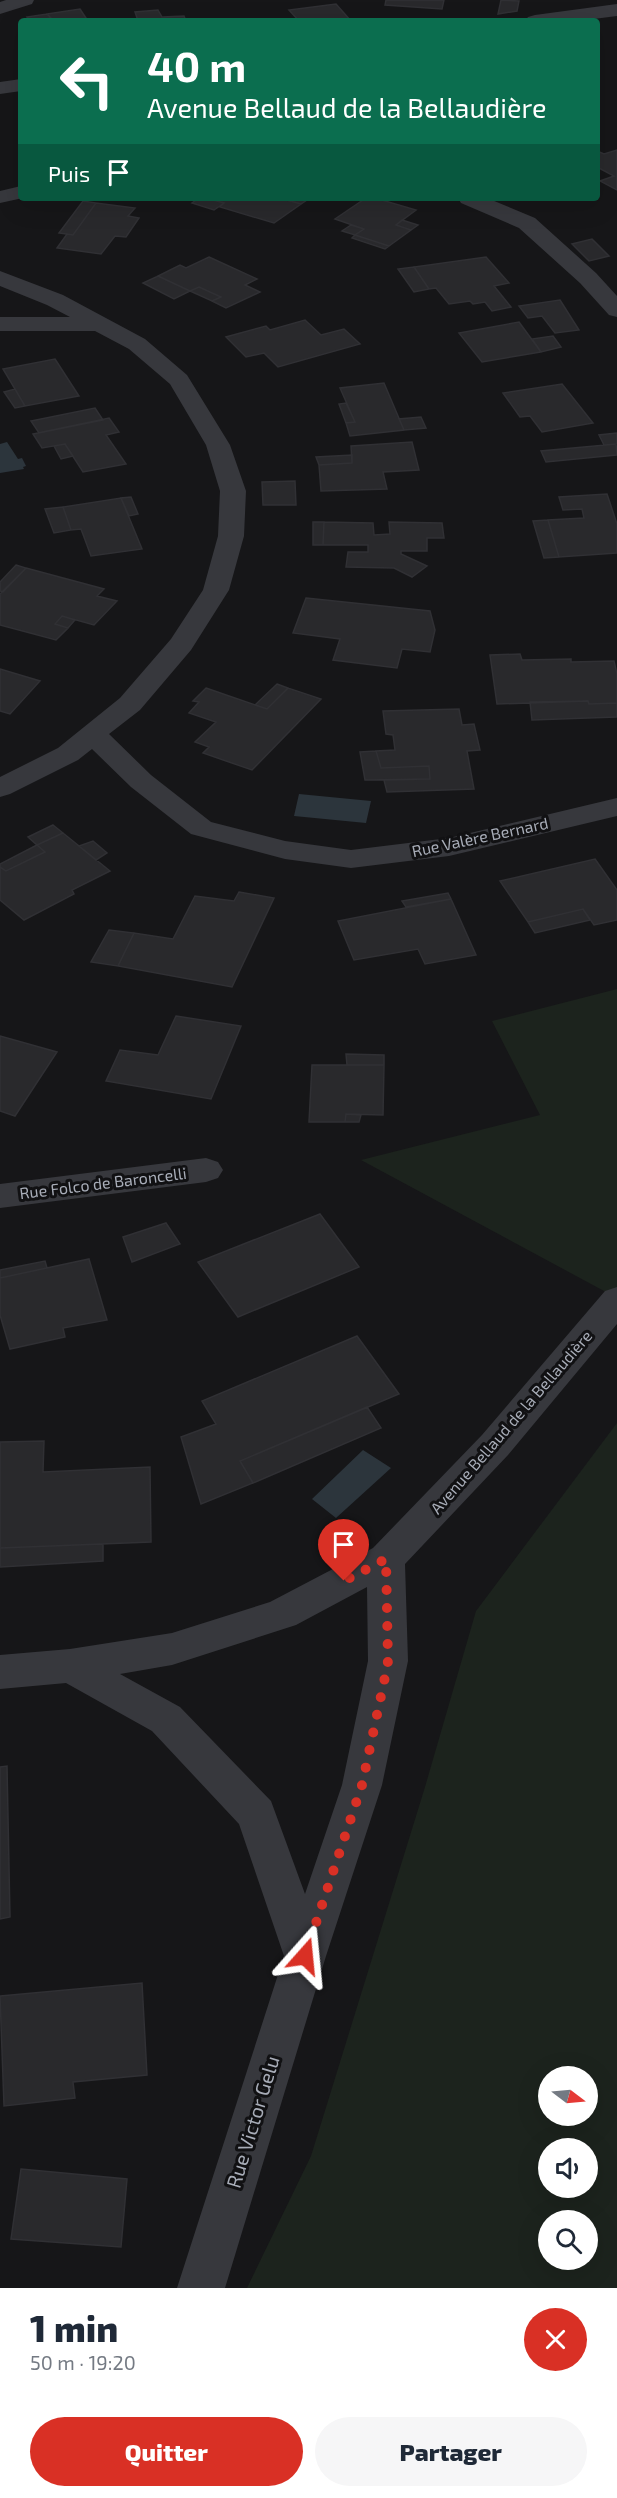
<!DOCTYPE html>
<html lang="fr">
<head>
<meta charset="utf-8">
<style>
	body { margin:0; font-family:"Exo 2",sans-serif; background:#f6f6f7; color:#1f2937; height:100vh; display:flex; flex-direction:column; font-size:22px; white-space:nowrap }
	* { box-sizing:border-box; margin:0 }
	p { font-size:20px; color:#747a83 }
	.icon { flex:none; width:33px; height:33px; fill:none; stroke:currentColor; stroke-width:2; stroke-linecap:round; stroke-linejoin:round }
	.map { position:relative; height:2288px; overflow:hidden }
	.sheet { display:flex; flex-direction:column; background:#fff; flex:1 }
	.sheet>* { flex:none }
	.top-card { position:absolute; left:18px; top:18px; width:582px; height:183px; border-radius:6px; box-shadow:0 6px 24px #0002; background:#0b6e4f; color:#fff; overflow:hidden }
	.needle { width:39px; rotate:106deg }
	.controls { position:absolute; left:538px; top:2066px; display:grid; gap:12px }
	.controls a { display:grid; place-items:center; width:60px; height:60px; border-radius:50%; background:#fff; box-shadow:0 6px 24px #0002; font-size:30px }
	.pin { position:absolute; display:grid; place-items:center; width:51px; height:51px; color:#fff; margin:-62px -26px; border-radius:50% 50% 50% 0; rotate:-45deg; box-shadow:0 0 6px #0007 }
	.pin .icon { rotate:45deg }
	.me { position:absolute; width:66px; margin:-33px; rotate:18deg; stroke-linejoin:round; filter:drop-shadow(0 0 4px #0008) }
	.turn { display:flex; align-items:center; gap:21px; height:126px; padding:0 30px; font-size:27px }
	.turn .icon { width:78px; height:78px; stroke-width:2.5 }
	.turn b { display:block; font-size:42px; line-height:51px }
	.then { display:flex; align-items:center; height:57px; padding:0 30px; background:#0003; gap:12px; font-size:22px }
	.round { display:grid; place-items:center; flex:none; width:63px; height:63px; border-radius:32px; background:#f6f6f7 }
	.headline { display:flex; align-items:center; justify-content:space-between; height:102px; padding:0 30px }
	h1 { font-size:36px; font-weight:800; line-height:45px }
	.cta { display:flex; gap:12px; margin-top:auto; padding:12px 30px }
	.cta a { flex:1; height:69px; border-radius:36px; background:#d93025; color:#fff; font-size:24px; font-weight:800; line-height:69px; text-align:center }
	.cta a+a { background:#f6f6f7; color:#1f2937 }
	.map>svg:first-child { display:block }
	.green { fill:#1c231d; fill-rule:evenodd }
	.water { fill:#2c353c }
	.building { fill:#29292c; stroke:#303034; stroke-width:1.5 }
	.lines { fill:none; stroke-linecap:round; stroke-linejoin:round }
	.street { fill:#37383d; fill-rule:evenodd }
	.route { stroke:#d93025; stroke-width:10; stroke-dasharray:0 18 }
	.labels { text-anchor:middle; stroke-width:6; stroke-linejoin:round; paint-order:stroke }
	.street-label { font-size:16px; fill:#a8adb8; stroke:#111113 }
	.near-street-label { font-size:20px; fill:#a8adb8; stroke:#111113 }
</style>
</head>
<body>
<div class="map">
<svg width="617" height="2288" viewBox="0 0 617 2288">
	<rect width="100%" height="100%" fill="#161618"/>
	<path class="green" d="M 617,989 L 617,1298 L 361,1160 L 540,1115 L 492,1021 Z
		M 617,1423 L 617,2288 L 247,2288 L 311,2156 L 425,1787 L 476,1611 ZM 549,2076 L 588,2076 L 588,2115 L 549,2115 ZM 549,2148 L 588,2148 L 588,2187 L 549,2187 ZM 549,2220 L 588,2220 L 588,2259 L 549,2259 Z"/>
	<path class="water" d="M 7,442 L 18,459 L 22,458 L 26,466 L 23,467 L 24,469 L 0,473 L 0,444 Z
		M 299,794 L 371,801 L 366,823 L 294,816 Z
		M 363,1450 L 391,1468 L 336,1518 L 312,1499 Z"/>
	<path class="building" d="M 386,0 L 444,0 L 442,9 L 385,5 Z
		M 501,0 L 519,1 L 517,11 L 498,14 Z
		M 336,4 L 351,21 L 299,21 L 289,10 Z
		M 80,9 L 88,21 L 31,21 L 51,18 L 47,14 Z
		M 158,10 L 162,17 L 184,16 L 186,21 L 138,21 L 135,12 Z
		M 47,14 L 51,18 L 30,21 L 27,17 Z
		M 617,150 L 617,190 L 600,181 L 614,176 L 597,167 L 597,151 L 604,154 Z
		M 199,198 L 206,198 L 224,203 L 214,210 L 192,203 Z
		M 206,198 L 280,198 L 301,204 L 274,223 L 220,207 L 224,203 Z
		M 280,198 L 310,198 L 301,204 Z
		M 366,198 L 375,198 L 416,210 L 396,225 L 411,230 L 389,246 L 355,235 L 364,229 L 335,219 Z
		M 83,201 L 96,203 L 73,235 L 59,233 Z
		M 96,203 L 135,208 L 128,216 L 139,218 L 126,237 L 115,236 L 101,254 L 57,248 L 67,234 L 73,235 Z
		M 402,220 L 418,225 L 411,230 L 396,225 Z
		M 351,225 L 364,229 L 355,235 L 342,231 Z
		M 355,235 L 389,246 L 385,249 L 352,238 Z
		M 592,239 L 609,256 L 589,261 L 572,244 Z
		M 209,257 L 257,279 L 245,285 L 260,292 L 226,308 L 212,301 L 221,297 L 199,287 L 190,291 L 158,276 L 180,265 L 186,268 Z
		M 486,257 L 509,283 L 494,286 L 511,307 L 492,311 L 485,302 L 473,304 L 470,301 L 449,304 L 436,288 L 429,289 L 414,267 Z
		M 414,267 L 429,289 L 414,292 L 398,269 Z
		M 158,276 L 190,291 L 174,299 L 143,283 Z
		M 199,287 L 221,297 L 212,301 L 190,291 Z
		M 560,300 L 579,330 L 555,333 L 542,316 L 528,318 L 519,306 Z
		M 305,320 L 321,335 L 344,329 L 360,344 L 278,367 L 264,353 L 246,357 L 226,337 L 266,326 L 270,330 Z
		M 519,322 L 541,352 L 482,362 L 459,333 Z
		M 553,336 L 561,347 L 541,352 L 532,339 Z
		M 55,359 L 79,396 L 25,406 L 3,369 Z
		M 384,383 L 404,430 L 350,436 L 346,423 L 355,422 L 340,388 Z
		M 562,384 L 593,423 L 542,432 L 530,416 L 520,417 L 503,393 Z
		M 15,389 L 25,406 L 15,408 L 4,392 Z
		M 346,403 L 355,422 L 346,423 L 339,404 Z
		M 95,408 L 103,420 L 39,433 L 31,421 Z
		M 421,417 L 426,428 L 404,430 L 399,419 Z
		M 109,418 L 119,432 L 106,435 L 126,464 L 83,472 L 65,444 L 42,448 L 33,434 Z
		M 617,433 L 617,444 L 604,445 L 599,435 Z
		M 412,442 L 419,470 L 383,472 L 387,489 L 321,491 L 319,465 L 352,463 L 351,446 Z
		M 65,444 L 73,456 L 61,459 L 54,446 Z
		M 616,444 L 617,455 L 546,462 L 541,451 Z
		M 352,455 L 352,463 L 319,465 L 316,457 Z
		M 295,481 L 296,505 L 263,505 L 262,482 Z
		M 607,494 L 617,524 L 617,553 L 559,557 L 548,520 L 584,518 L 582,509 L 563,510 L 559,497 Z
		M 131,497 L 138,514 L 129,516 L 121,498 Z
		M 121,498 L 142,549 L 91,556 L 81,529 L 71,530 L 63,507 Z
		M 63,507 L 71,530 L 54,533 L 45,509 Z
		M 548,520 L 559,557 L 544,558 L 533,521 Z
		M 313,522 L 324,522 L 323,545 L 313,545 Z
		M 324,522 L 373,523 L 374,535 L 390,534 L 389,522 L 442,523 L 444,538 L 427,538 L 427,551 L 401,551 L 401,554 L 427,566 L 412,577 L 394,568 L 346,567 L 348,552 L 368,552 L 368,545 L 323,545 Z
		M 16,565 L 26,568 L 3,592 L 0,591 L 0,582 Z
		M 26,568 L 104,589 L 97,596 L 117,601 L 94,625 L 62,616 L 55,624 L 68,628 L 56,640 L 0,625 L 0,594 Z
		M 306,598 L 430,611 L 435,630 L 430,652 L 402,649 L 397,668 L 333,660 L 340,639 L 293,633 Z
		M 62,616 L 75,620 L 68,628 L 55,624 Z
		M 520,654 L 522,660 L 571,659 L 571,662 L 614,661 L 617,674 L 617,703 L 589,704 L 588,701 L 497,704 L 490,655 Z
		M 0,669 L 40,681 L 10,714 L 0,711 Z
		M 277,684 L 288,688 L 267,709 L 255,705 Z
		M 206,688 L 267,709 L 288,688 L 321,699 L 252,770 L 203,753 L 209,747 L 195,742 L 216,722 L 189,713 L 199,702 L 193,701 Z
		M 588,701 L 589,704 L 617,703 L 617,717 L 532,720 L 530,702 Z
		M 459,709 L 462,725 L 474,724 L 480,750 L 467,751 L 474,789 L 387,792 L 384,780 L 430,779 L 429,766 L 381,768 L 376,751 L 395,750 L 393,735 L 386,734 L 383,711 Z
		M 376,751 L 381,768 L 429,766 L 430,779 L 365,780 L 360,752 Z
		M 53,825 L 63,833 L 37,845 L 28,837 Z
		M 63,833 L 110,871 L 72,890 L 74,894 L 24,920 L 0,900 L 0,867 L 6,871 L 45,852 L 37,845 Z
		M 93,841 L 107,853 L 96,860 L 79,846 Z
		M 37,845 L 45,852 L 6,871 L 0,867 L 0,864 Z
		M 595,859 L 617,890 L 617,920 L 594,925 L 583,909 L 528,922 L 500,881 Z
		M 239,892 L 274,898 L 232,987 L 118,966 L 134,933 L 173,939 L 195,896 L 234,901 Z
		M 448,893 L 451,899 L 406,907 L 402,901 Z
		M 451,899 L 476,955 L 425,964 L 418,949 L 354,960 L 338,921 Z
		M 583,909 L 590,920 L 535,933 L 528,922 Z
		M 109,930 L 134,933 L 118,966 L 91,962 Z
		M 176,1016 L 241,1026 L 211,1099 L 106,1081 L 120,1050 L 158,1055 Z
		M 0,1036 L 57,1052 L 15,1116 L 0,1111 Z
		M 346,1054 L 384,1055 L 384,1065 L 347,1065 Z
		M 312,1065 L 384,1065 L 383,1115 L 346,1114 L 345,1122 L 309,1122 Z
		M 346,1114 L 361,1115 L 359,1122 L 345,1122 Z
		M 320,1214 L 359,1267 L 238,1317 L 198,1262 Z
		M 166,1223 L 180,1244 L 132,1262 L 123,1237 Z
		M 89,1259 L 107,1320 L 63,1328 L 65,1337 L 10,1349 L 0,1315 L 0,1278 Z
		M 45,1261 L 47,1268 L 0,1278 L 0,1270 Z
		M 357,1336 L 399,1394 L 240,1461 L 253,1483 L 201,1504 L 181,1437 L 216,1424 L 202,1401 Z
		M 367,1407 L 381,1428 L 253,1483 L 240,1461 Z
		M 44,1441 L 43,1472 L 150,1467 L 151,1542 L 0,1548 L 0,1442 Z
		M 103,1544 L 103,1561 L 0,1567 L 0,1548 Z
		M 7,1766 L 10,1917 L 0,1919 L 0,1767 Z
		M 142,1983 L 147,2075 L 73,2082 L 75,2098 L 4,2106 L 0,1996 Z
		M 21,2169 L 127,2179 L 121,2247 L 11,2239 Z"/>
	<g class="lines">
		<path class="street" d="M 6,0 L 34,0 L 32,4 L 0,14 L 0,2 Z
			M 617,4 L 617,16 L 578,21 L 525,21 L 528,17 L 535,15 Z
			M 21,79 L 21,91 L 0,94 L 0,82 Z
			M 21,186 L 23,198 L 0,203 L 0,191 Z
			M 458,198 L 487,198 L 535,218 L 596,273 L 617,296 L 617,317 L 609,315 L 580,283 L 519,228 L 461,203 Z
			M 0,271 L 63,295 L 145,339 L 187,375 L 230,445 L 246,491 L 244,536 L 229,590 L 191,650 L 140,710 L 109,734 L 151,775 L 211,822 L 285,841 L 351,850 L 449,838 L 617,798 L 617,816 L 449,856 L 351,868 L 285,859 L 191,834 L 131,787 L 92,749 L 78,760 L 10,794 L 0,797 L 0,777 L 58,748 L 120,698 L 171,639 L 203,590 L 218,536 L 220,491 L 206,445 L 170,384 L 129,349 L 95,331 L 0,331 L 0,317 L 70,317 L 47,305 L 0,286 Z
			M 206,1158 L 218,1162 L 223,1170 L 218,1178 L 206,1182 L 0,1208 L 0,1184 Z
			M 617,1287 L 617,1324 L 508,1455 L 405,1564 L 408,1661 L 382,1785 L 326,1956 L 225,2288 L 177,2288 L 284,1956 L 239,1824 L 152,1731 L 66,1683 L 0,1689 L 0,1655 L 70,1649 L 172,1633 L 270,1602 L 373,1548 L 482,1435 L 605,1291 ZM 367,1587 L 368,1661 L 342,1785 L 305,1894 L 271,1801 L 180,1707 L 120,1674 L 172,1665 L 296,1625 Z"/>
	</g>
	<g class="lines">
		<path class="route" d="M 305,1956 L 362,1785 L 384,1682 L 388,1661 L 386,1559 L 344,1581"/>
	</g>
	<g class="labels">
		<g class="street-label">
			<text transform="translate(480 837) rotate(-12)" y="6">Rue Valère Bernard</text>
			<text transform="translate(103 1183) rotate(-7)" y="6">Rue Folco de Baroncelli</text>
			<text transform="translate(511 1422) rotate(-49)" y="6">Avenue Bellaud de la Bellaudière</text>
		</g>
		<g class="near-street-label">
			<text transform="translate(253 2122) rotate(-73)" y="7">Rue Victor Gelu</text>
		</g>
	</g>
</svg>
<div class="controls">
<a><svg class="needle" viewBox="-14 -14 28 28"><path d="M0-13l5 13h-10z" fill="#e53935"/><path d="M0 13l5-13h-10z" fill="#747a83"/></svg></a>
<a><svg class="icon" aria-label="sound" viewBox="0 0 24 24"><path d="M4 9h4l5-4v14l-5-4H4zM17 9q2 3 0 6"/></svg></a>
<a><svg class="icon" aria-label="search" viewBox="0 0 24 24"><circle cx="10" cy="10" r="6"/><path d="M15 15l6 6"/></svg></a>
</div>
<div class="pin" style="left:344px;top:1581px;background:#d93025"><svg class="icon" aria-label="arrive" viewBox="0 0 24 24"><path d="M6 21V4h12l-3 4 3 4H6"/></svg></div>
<svg class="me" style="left:305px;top:1956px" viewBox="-20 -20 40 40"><path d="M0-17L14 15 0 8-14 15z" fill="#d93025" stroke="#fff" stroke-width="4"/></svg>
<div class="top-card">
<div class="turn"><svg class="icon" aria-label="left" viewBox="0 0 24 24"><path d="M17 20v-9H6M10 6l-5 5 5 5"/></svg><div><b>40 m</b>Avenue Bellaud de la Bellaudière</div></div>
<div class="then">Puis<svg class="icon" aria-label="arrive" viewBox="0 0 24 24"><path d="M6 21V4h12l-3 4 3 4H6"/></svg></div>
</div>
</div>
<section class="sheet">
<div class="headline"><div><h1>1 min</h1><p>50 m · 19:20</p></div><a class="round" style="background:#d93025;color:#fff"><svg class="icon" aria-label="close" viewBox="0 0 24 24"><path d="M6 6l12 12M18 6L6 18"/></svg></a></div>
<div class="cta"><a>Quitter</a><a>Partager</a></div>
</section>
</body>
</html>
